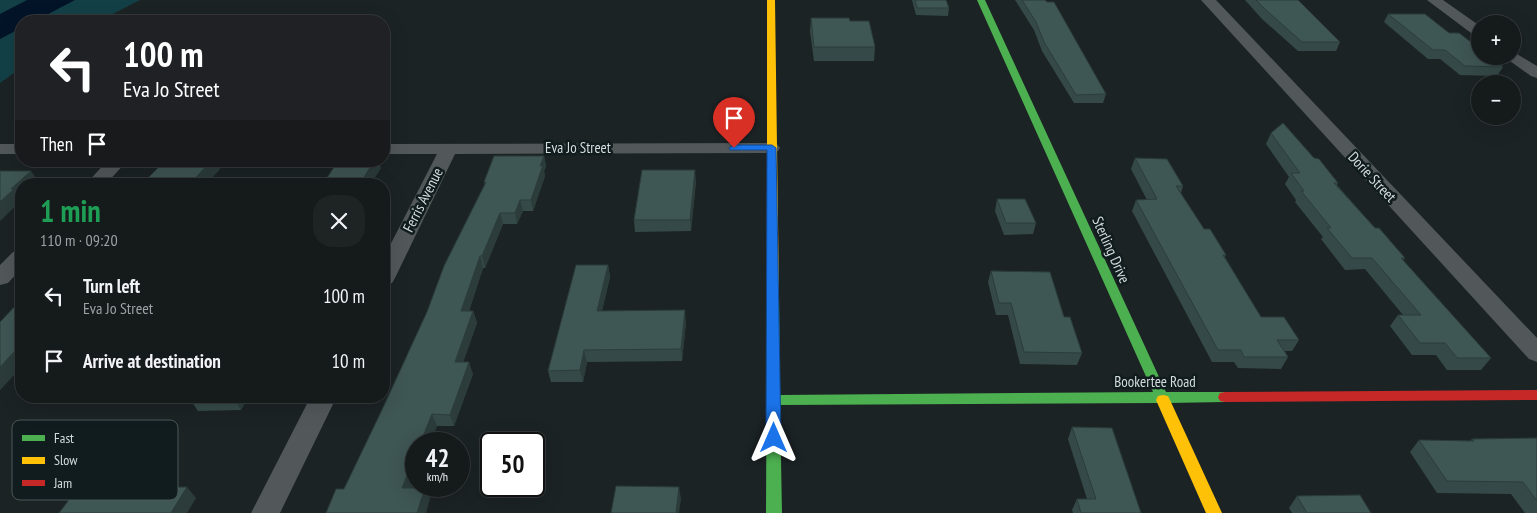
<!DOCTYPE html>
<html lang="en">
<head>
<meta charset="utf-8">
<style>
	body { margin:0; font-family:"PT Sans Narrow",sans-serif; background:#1e2324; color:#f1f3f6; height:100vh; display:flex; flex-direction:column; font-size:19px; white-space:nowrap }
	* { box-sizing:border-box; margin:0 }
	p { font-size:16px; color:#9da1a3 }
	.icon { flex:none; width:28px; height:28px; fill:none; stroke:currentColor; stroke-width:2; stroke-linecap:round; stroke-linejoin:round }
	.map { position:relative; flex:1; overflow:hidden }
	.details { position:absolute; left:15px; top:178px; width:375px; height:225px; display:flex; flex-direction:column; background:#151a1b; border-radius:20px; box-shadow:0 5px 20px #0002,0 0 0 1px #34383a }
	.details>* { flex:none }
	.hud { position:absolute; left:15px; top:15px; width:375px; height:152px; border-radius:20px; box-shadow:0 5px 20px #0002,0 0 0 1px #34383a; background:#202124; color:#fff; overflow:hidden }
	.controls { position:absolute; left:1471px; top:15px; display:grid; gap:10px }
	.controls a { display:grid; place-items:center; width:50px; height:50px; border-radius:50%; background:#151a1b; box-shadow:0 5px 20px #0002,0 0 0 1px #34383a; font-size:25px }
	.speed { position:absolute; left:405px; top:432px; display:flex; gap:10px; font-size:25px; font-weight:700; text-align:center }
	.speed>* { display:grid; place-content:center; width:65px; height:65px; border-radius:50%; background:#151a1b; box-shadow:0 5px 20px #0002,0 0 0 1px #34383a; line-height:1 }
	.speed small { font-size:12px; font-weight:400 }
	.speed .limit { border:2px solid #111; border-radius:8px; background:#fff; color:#111 }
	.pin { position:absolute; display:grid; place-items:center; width:42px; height:42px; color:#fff; margin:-51px -21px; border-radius:50% 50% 50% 0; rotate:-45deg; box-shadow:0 0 5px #0007 }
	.pin .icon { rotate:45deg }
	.me { position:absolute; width:55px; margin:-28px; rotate:0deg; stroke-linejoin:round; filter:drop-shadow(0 0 4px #0008) }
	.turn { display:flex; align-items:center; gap:18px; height:105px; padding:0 25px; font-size:22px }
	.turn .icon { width:65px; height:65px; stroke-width:2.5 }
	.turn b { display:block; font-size:35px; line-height:42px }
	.then { display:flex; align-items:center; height:48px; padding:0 25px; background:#0003; gap:10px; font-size:19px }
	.round { display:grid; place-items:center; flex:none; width:52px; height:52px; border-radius:20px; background:#1e2324 }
	.overview { display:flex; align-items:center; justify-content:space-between; height:85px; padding:0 25px }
	h1 { font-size:30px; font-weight:700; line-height:38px; color:#1e9e55 }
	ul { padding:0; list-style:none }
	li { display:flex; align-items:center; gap:15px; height:65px; padding:0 25px }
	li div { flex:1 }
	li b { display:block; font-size:19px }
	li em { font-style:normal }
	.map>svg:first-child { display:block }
	.green { fill:#134047 }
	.water { fill:#031429 }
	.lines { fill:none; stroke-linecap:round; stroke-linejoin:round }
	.street { fill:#525859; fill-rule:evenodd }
	.fast { fill:#4caf50; fill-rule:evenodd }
	.slow { fill:#ffc107; fill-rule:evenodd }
	.jam { fill:#c62828; fill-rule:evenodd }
	.wall { fill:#354a48 }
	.shaded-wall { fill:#2b3c3b }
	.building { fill:#3e5654; stroke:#2b3c3b }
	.route { fill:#1a73e8; stroke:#114b97 }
	.labels { text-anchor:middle; stroke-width:5; stroke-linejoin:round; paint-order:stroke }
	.street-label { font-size:15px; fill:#d4dcde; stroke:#101c1e }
	.key { fill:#101c1e; stroke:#4b5658; stroke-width:1 }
	.key-label { font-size:14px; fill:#d4dcde }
</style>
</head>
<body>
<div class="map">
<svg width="1537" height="513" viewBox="0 0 1537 513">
	<rect width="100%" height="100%" fill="#1c2324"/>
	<path class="green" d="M 0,0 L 140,0 L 99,21 L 21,21 L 21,68 L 0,83 Z"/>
	<path class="water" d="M 27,0 L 75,0 L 35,21 L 21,21 L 21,28 L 0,39 L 0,14 Z"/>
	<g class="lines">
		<path class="street" d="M 1201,0 L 1216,0 L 1537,338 L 1537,362 L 1529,359 Z
			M 1427,0 L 1443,0 L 1480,26 L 1480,37 L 1475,36 Z
			M 1512,51 L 1537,66 L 1537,78 L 1531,76 L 1507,59 L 1504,56 L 1512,56 Z
			M 771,143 L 777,144 L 780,148 L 777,152 L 771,153 L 455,154 L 395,278 L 392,283 L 384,285 L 384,257 L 437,154 L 384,154 L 384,144 Z
			M 0,144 L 21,144 L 21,154 L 0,154 Z
			M 107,161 L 127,161 L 106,184 L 86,184 Z
			M 21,250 L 21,269 L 8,283 L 0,285 L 0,265 L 13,252 Z
			M 311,396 L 337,396 L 280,513 L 251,513 Z"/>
		<path class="fast" d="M 977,0 L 985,0 L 1166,392 L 1225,392 L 1230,393 L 1232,397 L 1230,401 L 1225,402 L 1168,403 L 1163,405 L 1158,403 L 780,405 L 782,513 L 766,513 L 767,294 L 769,291 L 777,291 L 779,294 L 780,395 L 1153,392 Z"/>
		<path class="slow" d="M 767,0 L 775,0 L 779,294 L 773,298 L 767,294 Z
			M 1163,395 L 1168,396 L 1170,400 L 1222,513 L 1206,513 L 1156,400 L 1158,396 Z"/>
		<path class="jam" d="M 1537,390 L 1537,400 L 1225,402 L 1220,401 L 1218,397 L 1220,393 L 1225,392 Z"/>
	</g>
	<path class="wall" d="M 912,0 L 946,0 L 949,8 L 948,16 L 916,15 Z
		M 1015,0 L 1045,0 L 1106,94 L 1103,103 L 1074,103 L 1042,51 L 1034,30 Z
		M 1245,0 L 1298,0 L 1340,42 L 1336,51 L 1298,51 L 1262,19 Z
		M 1388,14 L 1449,33 L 1503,67 L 1497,76 L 1460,75 L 1440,59 L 1428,59 L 1384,22 Z
		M 811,18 L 850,21 L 875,47 L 874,61 L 814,61 L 810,31 Z
		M 1271,133 L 1314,158 L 1338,183 L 1337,185 L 1375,228 L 1405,258 L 1403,260 L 1491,358 L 1481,370 L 1447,370 L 1436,355 L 1412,355 L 1390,326 L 1398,315 L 1403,315 L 1365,269 L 1345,270 L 1321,239 L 1323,237 L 1295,202 L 1296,200 L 1285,184 L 1289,177 L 1266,144 Z
		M 544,156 L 546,166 L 544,171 L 545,176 L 533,211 L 523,211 L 517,224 L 503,224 L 485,268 L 483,268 L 469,311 L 473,311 L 477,323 L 463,362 L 473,374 L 454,426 L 437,426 L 412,488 L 425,488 L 430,499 L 344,489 L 381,412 L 485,185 L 484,182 Z
		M 1135,158 L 1183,186 L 1181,193 L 1204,229 L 1226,255 L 1225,257 L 1261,317 L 1299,340 L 1292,351 L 1285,351 L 1288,357 L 1281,369 L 1238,368 L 1234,362 L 1212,362 L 1132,211 L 1136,200 L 1147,200 L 1131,169 Z
		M 696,181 L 691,231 L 635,232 L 634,220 Z
		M 997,199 L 1036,223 L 1033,234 L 1004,235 L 995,211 Z
		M 608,265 L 610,277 L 602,311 L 686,322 L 682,361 L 587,362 L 583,382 L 551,382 L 548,371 Z
		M 991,271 L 1064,317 L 1082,353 L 1077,365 L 1020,364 L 1008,315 L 996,315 L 988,282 Z
		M 21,300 L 21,367 L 0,390 L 0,322 Z
		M 192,396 L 249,396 L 241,410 L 198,411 L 190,399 Z
		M 1072,427 L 1141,513 L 1073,513 L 1072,510 L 1077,499 L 1087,499 L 1068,439 Z
		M 1537,438 L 1537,513 L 1525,513 L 1511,494 L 1437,493 L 1410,452 L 1419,440 L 1470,441 L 1472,439 Z
		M 1297,496 L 1371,513 L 1292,513 L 1289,508 Z"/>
	<path class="shaded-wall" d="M 544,156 L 546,166 L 544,171 L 545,176 L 533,211 L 531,200 L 540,166 Z
		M 211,161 L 216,161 L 220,169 L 207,184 L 190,184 Z
		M 374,161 L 378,161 L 381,168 L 371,184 L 360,184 Z
		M 695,170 L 696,181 L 691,231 L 690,220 Z
		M 31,171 L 39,182 L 38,184 L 21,184 L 21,201 L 0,221 L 0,202 L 11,189 Z
		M 520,200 L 523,211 L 517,224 L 515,213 Z
		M 500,213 L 503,224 L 485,268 L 482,256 Z
		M 480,256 L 483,268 L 465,323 L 461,311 Z
		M 608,265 L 610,277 L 599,322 L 597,311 Z
		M 685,310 L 686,322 L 682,361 L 681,349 Z
		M 473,311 L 477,323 L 459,374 L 455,362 Z
		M 584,350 L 587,362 L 583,382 L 580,370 Z
		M 15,351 L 21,358 L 21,367 L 0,390 L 0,367 Z
		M 469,362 L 473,374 L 454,426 L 450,415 Z
		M 234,396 L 249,396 L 241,410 L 233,398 Z
		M 432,414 L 437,426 L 430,444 L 420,444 Z
		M 416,453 L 416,477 L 407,499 L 402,488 Z
		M 187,487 L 196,498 L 187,513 L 171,513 Z
		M 679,487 L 681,499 L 679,513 L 676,513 Z
		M 425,488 L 430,499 L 426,513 L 417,513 Z"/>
	<path class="building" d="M 915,0 L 946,0 L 949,8 L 917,8 Z
		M 1022,0 L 1045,0 L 1047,2 L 1054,2 L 1106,94 L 1076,95 L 1044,42 L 1036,22 Z
		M 1256,0 L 1298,0 L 1340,42 L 1302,42 L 1266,10 Z
		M 1388,14 L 1425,14 L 1449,33 L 1459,33 L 1480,49 L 1480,56 L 1489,56 L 1503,67 L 1465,66 L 1445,50 L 1433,50 Z
		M 811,18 L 849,18 L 850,21 L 869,21 L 875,47 L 814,47 Z
		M 1283,123 L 1314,158 L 1319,159 L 1338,183 L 1334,183 L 1375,228 L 1379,228 L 1405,258 L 1401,258 L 1491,358 L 1457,358 L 1445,343 L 1420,343 L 1398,315 L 1421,315 L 1372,258 L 1352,258 L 1327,228 L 1331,228 L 1301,191 L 1304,191 L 1291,173 L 1300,173 L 1271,133 Z
		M 494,156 L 544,156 L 540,166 L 543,165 L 531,200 L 520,200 L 515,213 L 500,213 L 482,256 L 480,256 L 461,311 L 473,311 L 455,362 L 469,362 L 450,415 L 432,414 L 420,444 L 416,444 L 416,453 L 402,488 L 425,488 L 417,513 L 326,513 L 336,489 L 344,489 L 381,412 L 427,312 L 444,266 L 486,182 L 484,182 Z
		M 1135,158 L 1167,159 L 1183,186 L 1176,186 L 1204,229 L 1210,229 L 1226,255 L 1223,255 L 1261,317 L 1284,317 L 1299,340 L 1277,340 L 1288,357 L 1244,357 L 1241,350 L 1218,350 L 1136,200 L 1157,199 Z
		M 165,161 L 211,161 L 190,184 L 143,183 Z
		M 338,161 L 374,161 L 360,184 L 323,184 Z
		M 642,170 L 695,170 L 690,220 L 634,220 Z
		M 0,171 L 31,171 L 11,189 L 14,189 L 0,202 Z
		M 997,199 L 1025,199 L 1036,223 L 1006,223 Z
		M 576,265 L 608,265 L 597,311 L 685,310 L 681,349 L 584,350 L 580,370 L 548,371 Z
		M 991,271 L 1050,272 L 1064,317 L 1070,317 L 1082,353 L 1024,352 L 1011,303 L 999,303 Z
		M 21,300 L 21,349 L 19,351 L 15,351 L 0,367 L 0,322 Z
		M 192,396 L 234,396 L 233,398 L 190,399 Z
		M 1072,427 L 1112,428 L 1141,513 L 1081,513 L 1077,499 L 1096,499 Z
		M 1537,438 L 1537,501 L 1523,482 L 1447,481 L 1419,440 L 1474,441 L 1472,439 Z
		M 616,486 L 679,487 L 676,513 L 611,513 Z
		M 187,487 L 171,513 L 59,513 L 78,488 Z
		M 1360,495 L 1371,513 L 1307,513 L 1297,496 Z"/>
	<path class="route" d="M 734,145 L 772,145 L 776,148 L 781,438 L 779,442 L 774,444 L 768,442 L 766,438 L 767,150 L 730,150 L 729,148 Z"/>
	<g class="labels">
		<g class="street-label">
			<text x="578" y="153">Eva Jo Street</text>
			<text transform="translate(1372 177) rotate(47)" y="5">Dorie Street</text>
			<text transform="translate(423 200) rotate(-63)" y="5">Ferris Avenue</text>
			<text transform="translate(1111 250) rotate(66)" y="5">Sterling Drive</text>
			<text x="1155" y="387">Bookertee Road</text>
		</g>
	</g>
	<rect x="12" y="420" width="166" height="80" rx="8" class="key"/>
	<rect x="22" y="435" width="23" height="6" fill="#4caf50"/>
	<rect x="22" y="457" width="23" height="7" fill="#ffc107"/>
	<rect x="22" y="480" width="23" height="6" fill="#c62828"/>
	<g class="key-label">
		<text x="54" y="443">Fast</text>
		<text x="54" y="465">Slow</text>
		<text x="54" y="488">Jam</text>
	</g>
</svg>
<div class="controls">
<a>+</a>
<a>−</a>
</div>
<div class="speed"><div>42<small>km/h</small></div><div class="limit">50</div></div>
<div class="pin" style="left:734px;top:148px;background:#d93025"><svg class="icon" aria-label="arrive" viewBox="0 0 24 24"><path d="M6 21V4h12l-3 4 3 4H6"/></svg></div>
<svg class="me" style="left:774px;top:438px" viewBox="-20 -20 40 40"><path d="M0-17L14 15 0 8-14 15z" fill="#1a73e8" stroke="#fff" stroke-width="4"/></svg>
<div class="hud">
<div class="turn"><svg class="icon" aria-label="left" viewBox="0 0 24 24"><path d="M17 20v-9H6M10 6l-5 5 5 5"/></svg><div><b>100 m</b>Eva Jo Street</div></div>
<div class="then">Then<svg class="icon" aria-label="arrive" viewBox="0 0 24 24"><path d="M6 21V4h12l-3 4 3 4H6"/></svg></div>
</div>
<section class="details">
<div class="overview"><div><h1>1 min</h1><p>110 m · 09:20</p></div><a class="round"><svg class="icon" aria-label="close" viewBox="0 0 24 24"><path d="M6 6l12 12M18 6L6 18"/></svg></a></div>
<ul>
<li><svg class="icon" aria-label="left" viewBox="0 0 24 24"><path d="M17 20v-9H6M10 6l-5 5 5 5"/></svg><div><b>Turn left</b><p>Eva Jo Street</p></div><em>100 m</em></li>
<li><svg class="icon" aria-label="arrive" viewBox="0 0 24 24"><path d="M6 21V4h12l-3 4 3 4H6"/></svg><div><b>Arrive at destination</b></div><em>10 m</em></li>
</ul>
</section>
</div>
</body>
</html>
